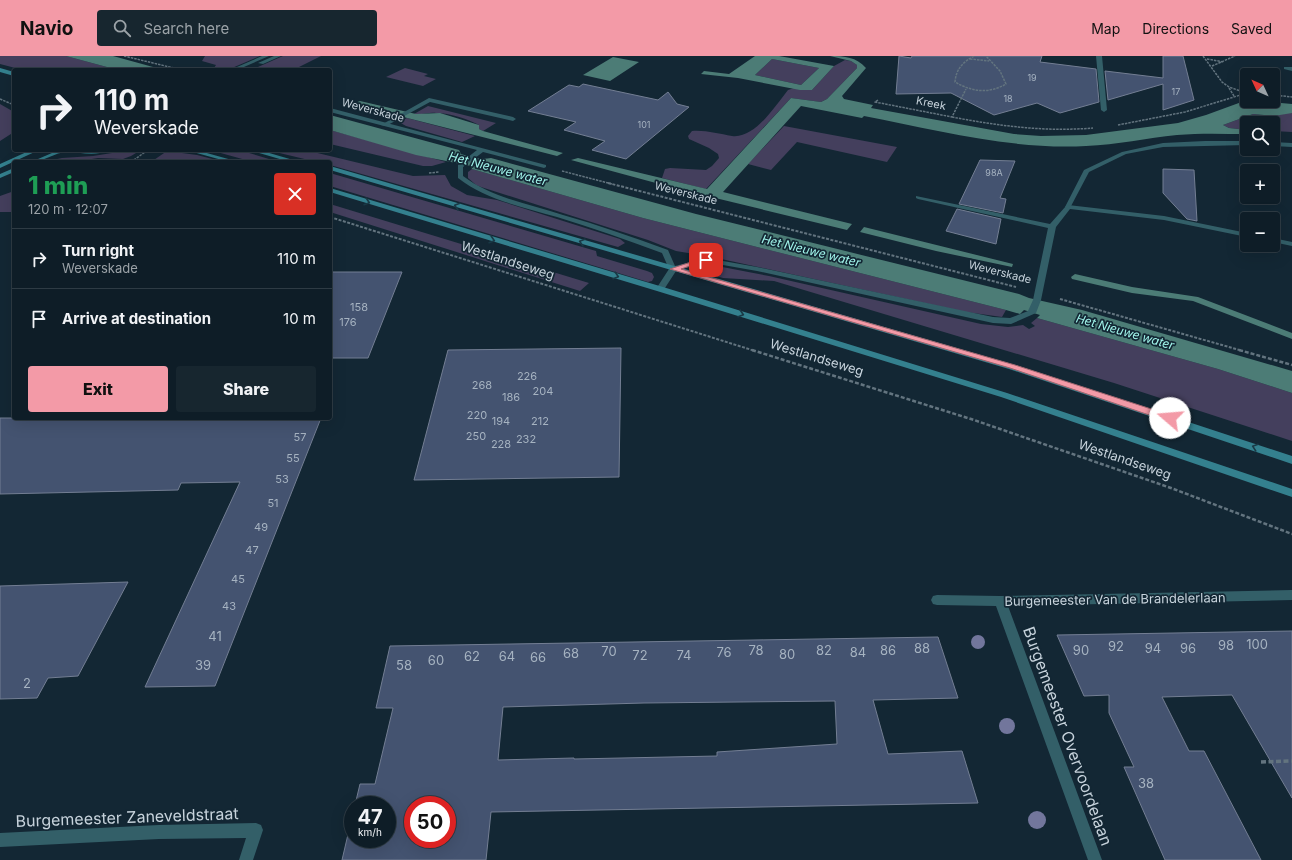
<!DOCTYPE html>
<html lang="en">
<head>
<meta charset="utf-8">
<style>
	body { margin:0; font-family:Inter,sans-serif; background:#17262f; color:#f1f3f6; height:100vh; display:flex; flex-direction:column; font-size:15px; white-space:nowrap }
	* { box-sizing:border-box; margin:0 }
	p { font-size:13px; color:#9ba2a7 }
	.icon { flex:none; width:22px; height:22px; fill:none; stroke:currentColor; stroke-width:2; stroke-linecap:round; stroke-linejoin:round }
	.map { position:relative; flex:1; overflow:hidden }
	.side { position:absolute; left:12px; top:104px; width:320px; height:260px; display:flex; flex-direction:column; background:#0e1d27; border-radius:4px; box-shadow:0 4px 16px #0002,0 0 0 1px #2e3b44 }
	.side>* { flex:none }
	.top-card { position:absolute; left:12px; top:12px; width:320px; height:84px; border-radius:4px; box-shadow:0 4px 16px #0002,0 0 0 1px #2e3b44; background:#0e1d27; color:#f1f3f6; overflow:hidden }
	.needle { width:26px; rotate:314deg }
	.tools { position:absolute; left:1240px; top:12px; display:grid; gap:8px }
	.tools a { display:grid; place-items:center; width:40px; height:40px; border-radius:4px; background:#0e1d27; box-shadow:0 4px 16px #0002,0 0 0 1px #2e3b44; font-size:20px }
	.speed { position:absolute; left:344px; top:740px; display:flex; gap:8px; font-size:20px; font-weight:700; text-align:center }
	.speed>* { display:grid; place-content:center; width:52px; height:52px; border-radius:50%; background:#0e1d27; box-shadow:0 4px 16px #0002,0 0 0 1px #2e3b44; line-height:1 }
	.speed small { font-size:10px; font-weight:400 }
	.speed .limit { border:6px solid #d22; background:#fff; color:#111 }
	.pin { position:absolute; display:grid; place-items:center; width:34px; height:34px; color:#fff; margin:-17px; border-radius:8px; box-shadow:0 2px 6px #0006 }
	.me { position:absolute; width:44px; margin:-22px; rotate:288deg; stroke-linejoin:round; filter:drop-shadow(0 0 3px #0008) }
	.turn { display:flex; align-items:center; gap:14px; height:84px; padding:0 16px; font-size:18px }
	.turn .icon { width:52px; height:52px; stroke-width:2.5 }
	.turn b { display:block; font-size:28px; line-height:34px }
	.round { display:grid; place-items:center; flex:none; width:42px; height:42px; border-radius:4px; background:#17262f }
	.overview { display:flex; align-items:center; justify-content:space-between; height:68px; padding:0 16px }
	h1 { font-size:24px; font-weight:800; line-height:30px; color:#1e9e55 }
	.button { display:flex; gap:8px; margin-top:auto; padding:8px 16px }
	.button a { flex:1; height:46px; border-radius:4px; background:#f39aa7; color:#111; font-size:16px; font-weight:800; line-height:46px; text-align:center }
	.button a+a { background:#17262f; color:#f1f3f6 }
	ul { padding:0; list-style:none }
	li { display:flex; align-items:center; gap:12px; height:60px; padding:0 16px; border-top:1px solid #2e3b44 }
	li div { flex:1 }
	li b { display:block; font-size:15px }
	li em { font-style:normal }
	header { display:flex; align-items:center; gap:24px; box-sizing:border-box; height:56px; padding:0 20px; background:#f39aa7; color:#111 }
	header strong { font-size:19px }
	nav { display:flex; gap:22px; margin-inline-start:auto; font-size:14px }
	.search { width:280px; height:36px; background:#17262f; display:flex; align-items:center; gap:10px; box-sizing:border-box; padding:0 14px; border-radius:4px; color:#9ba2a7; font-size:15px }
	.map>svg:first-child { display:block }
	.green { fill:#443f5d }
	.water { fill:#4c7c76; fill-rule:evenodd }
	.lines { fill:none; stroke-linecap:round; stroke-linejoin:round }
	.stream { fill:#4c7c76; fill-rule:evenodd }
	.building { fill:#445370; stroke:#737e93; fill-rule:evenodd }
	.path-far3 { stroke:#63747f; stroke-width:1.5; stroke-dasharray:2.5 1; stroke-linecap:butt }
	.path-far2 { stroke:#63747f; stroke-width:2; stroke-dasharray:3 1.5; stroke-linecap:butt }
	.path-far1 { stroke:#63747f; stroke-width:2.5; stroke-dasharray:4 2; stroke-linecap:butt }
	.path { stroke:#63747f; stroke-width:3.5; stroke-dasharray:5 2.5; stroke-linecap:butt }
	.lane { fill:#335f68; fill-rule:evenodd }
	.street { fill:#335f68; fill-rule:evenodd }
	.secondary { fill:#34808e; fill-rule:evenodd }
	.tree { fill:#72769c }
	.oneway { stroke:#1a3946 }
	.route { fill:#f39aa7; stroke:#9e646d }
	.labels { text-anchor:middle; stroke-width:3.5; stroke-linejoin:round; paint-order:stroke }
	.far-number-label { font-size:9px; fill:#a6b3c1 }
	.far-street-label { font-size:11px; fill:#c7d3dc; stroke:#132734 }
	.number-label { font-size:11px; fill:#a6b3c1 }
	.far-water-label { font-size:12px; font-style:italic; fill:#a1f5eb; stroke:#132734 }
	.street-label { font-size:13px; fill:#c7d3dc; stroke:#132734 }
	.near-number-label { font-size:13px; fill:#a6b3c1 }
	.near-street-label { font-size:16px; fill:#c7d3dc; stroke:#132734 }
</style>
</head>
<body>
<header>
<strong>Navio</strong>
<div class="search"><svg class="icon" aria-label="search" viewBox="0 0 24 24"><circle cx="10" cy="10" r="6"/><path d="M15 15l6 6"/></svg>Search here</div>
<nav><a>Map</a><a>Directions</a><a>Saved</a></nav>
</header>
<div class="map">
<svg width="1292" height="804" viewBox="0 0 1292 804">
	<rect width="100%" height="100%" fill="#132734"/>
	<path class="green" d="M 0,0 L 66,0 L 118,14 L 23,14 L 0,8 Z
		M 205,0 L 260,0 L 232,12 L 239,14 L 218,14 L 214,12 L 216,9 L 202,5 Z
		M 283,0 L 321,0 L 293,14 L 251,14 Z
		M 772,3 L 819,12 L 801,29 L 755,19 Z
		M 845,4 L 851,5 L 857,9 L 857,12 L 827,43 L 821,46 L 791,42 L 706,133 L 662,122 L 665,113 L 670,112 L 706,114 L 712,110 L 719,102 L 718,98 L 709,92 L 689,83 L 688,80 L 692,75 C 706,74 719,78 732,80 C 755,83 775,50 788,34 L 794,32 L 812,34 L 834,10 Z
		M 405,12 L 428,18 L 424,20 L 436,23 L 423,30 L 386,21 Z
		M 0,48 L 14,56 L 14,76 L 0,85 Z
		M 428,50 L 496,67 L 483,75 L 479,73 L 479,69 C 467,63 450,57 436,57 C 429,56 422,59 414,58 Z
		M 1284,57 L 1292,57 L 1292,76 L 1273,75 L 1273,67 L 1247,67 L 1247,74 L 1229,72 L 1223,69 L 1253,58 L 1274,60 Z
		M 407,62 L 475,80 L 462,86 L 406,70 L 399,66 Z
		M 784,70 L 897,91 L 887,106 L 797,86 L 771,114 L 748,108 Z
		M 330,74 L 446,106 L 432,110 L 423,110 L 330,88 Z
		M 131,94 L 141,94 L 131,100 L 123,103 L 98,102 L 73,106 L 43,106 L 62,102 L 93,100 Z
		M 210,94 L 239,94 L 279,106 L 253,106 Z
		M 267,94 L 305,94 L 413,120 L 445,119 L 451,130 L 467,139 L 497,144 L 620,183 L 625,187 L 618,191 L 330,109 L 330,106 L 317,106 Z
		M 167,95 L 197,99 L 224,106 L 151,106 Z
		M 472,113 L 643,162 L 1006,254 L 1002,261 L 966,256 L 712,201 L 676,195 L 648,184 L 481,131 L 476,129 L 468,122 L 468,116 Z
		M 330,117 L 596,195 L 597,200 L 647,215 L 652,217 L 654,221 L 652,225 L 648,226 L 330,130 Z
		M 14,135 L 14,156 L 0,156 L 0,140 Z
		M 330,148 L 589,227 L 580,235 L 330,156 Z
		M 717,210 L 769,220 L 981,268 L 1008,271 L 1023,269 L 1029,273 L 1035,270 L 1031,267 L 1037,262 L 1218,313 L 1292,337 L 1292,385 L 1114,327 L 774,225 L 723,222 L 702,216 L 704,211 Z"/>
	<path class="water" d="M 66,0 L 113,0 L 164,14 L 118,14 Z
		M 755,0 L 779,0 L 834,10 L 812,34 L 800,34 L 738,22 L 701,18 L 704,15 L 729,18 ZM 772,3 L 819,12 L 801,29 L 755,19 Z
		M 830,0 C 845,0 856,1 866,12 L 842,40 L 844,43 L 873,49 L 871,52 L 1014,78 L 1041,80 L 1086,79 L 1178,67 L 1206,59 L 1247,44 L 1292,48 L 1292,57 L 1274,60 L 1253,58 L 1223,69 L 1229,72 L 1247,74 L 1247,78 C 1224,78 1200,77 1177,79 C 1147,82 1117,89 1086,90 C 1011,94 937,74 864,60 L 862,62 L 801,50 L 723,136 L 852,168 L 847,174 L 678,133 L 571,104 L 578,102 L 707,133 L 791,42 L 821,46 L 827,43 L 857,12 L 857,9 L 851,5 Z
		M 613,1 L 639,6 L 610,25 L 583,19 Z
		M 360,45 L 416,58 L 440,57 L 479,69 L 479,73 L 483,75 L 563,97 L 557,100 L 352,48 Z
		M 330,59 L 459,94 L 461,98 C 471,101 480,104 491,102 L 696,158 L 1019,238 L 1029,242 L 1082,254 L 1292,315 L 1292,337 L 1218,313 L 1037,262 L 1040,259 L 1024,254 L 1020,258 L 1006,254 L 643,162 L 472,113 L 471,110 L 416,99 L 330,74 Z
		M 864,171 L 1013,208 L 1012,211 L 936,195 L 860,176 Z"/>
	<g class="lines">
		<path class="stream" d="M 1075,218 L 1132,231 L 1198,241 L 1292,277 L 1292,283 L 1193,245 L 1132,237 L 1072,223 L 1071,221 Z"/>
	</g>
	<path class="building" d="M 899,0 L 911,2 L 912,0 L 1042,0 L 1040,6 L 1096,13 L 1099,46 L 1060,57 L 1037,47 L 994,59 L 951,37 L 896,38 Z
		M 1163,0 L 1183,0 L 1194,44 L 1163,54 L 1163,28 L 1108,44 L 1105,15 L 1163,22 Z
		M 583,28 L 658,44 L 668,36 L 677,48 L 689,51 L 626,103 L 592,94 L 605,85 L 564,74 L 576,66 L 528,55 L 569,29 L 579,31 Z
		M 980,104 L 1015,105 L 1000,142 L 1006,143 L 1003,157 L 959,148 Z
		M 1163,113 L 1194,114 L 1197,165 L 1187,163 L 1163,137 Z
		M 957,153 L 1001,163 L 996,188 L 946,175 Z
		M 330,216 L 402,216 L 368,302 L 330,302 Z
		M 621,292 L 619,421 L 414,424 L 448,294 Z
		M 0,362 L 321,362 L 215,630 L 145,631 L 240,426 L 181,427 L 178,434 L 0,438 Z
		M 128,526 L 78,620 L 48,622 L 37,642 L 0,643 L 0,530 Z
		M 1292,575 L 1292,742 L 1232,639 L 1162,641 L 1189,695 L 1204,695 L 1261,804 L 1165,804 L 1124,711 L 1134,711 L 1109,657 L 1109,639 L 1084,640 L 1057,579 Z
		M 938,581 L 958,642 L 873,644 L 888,698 L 962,695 L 978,747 L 491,756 L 486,804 L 342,804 L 353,757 L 353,783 L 387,783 L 387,749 L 355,749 L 360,728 L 375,728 L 393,652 L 376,652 L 390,590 ZM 835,645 L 837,688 L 717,696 L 717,700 L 574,703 L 574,702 L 498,704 L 503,651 L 644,647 ZM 413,749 L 447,749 L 447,783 L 413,783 Z"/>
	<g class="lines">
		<path class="path-far3" d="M 124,0 L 182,14
			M 974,0 C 963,6 956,13 955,26 C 972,36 989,38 1006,28 L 1000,15 L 986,0
			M 1203,0 L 1222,26 L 1229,31 L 1246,37
			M 970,3 L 989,5
			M 1207,3 L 1224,6
			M 1212,10 L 1235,0
			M 1229,32 L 1234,40
			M 1273,39 L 1292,41
			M 0,43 L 14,49
			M 878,44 L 875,46 L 952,61 L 966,33
			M 952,61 C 999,70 1045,76 1093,72
			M 1118,69 L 1185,56 L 1247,37
			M 131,106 L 148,94
			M 562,115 L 612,128
			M 429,117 L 439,116"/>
		<path class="path-far2" d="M 608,127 L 1016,231
			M 330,161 L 755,295
			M 1060,243 L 1243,295"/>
		<path class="path-far1" d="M 752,294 L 974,364 L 1171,432 L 1292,478
			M 1239,294 L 1292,309"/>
		<path class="path" d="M 1261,706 L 1292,705"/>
		<path class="lane" d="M 262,0 L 269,0 L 237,14 L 230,14 Z
			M 274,0 L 281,0 L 263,8 L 258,7 Z
			M 1096,0 L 1102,0 L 1107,54 L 1104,56 L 1101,54 Z
			M 1284,11 L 1292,11 L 1292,15 L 1284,13 Z
			M 429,42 L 513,61 L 516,63 L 513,65 L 430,46 L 386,70 L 381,69 Z
			M 1205,85 L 1247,85 L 1247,89 L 1163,91 L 1126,98 L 1089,116 L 1070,152 L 1065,151 L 1084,114 L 1122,96 L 1163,87 Z
			M 1273,86 L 1292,87 L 1292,91 L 1273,90 Z"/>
		<path class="street" d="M 330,52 L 546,109 L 546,111 L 544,112 L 483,96 L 463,111 L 463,120 C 492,142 529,148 563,159 C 598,169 633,181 668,194 L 675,210 L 706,202 L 757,211 L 993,261 L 1010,262 L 1028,255 L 1033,244 L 1048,172 L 918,143 L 916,142 L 916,140 L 1050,168 L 1066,150 L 1068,149 L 1164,160 L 1247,177 L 1247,181 L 1164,164 L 1070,153 L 1056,171 L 1041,244 L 1036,257 L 1011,268 L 993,267 L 757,215 L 706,206 L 676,215 L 663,235 L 660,235 L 656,233 L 669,213 L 662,197 C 627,184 593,172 557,161 C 523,151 486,144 458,122 L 458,109 L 477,94 L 330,56 Z
			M 1273,182 L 1292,186 L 1292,190 L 1273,186 Z
			M 1292,534 L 1292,544 L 1008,550 L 1102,804 L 1088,804 L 996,550 L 937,549 L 933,548 L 931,544 L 933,540 L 937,539 L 1000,540 Z
			M 256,767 L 261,769 L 263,774 L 253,804 L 239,804 L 246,782 L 159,783 L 0,791 L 0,777 L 159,769 Z"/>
		<path class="secondary" d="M 0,12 L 14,16 L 14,20 L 0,16 Z
			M 31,94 L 39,94 L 0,112 L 0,108 Z
			M 59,94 L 107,94 C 97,101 79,96 67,96 C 55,96 44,106 31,106 Z
			M 186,94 L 196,94 L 239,106 L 229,106 Z
			M 249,94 L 259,94 L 300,106 L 290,106 Z
			M 330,110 L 1015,309 L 1292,400 L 1292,408 L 1009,313 L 330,114 Z
			M 14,112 L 14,116 L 0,122 L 0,118 Z
			M 330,132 L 663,231 L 1007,337 L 1292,433 L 1292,441 L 1001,341 L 657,235 L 330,136 Z"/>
	</g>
	<g class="tree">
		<circle cx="978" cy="586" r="7"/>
		<circle cx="1007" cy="670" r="8"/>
		<circle cx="1037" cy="764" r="9"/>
	</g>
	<defs><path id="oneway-chevron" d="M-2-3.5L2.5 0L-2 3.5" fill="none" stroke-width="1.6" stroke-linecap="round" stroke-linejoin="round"/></defs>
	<g class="oneway">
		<use href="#oneway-chevron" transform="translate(367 146) rotate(17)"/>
		<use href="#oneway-chevron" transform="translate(457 150) rotate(-164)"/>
		<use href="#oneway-chevron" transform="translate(492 184) rotate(17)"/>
		<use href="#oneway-chevron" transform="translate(582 186) rotate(-164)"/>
		<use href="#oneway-chevron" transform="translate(616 220) rotate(16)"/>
		<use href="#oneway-chevron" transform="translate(741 258) rotate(17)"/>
		<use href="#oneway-chevron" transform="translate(1255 391) rotate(-161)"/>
	</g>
	<path class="route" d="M 703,202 L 709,204 L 681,213 L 1015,309 L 1173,360 L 1174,362 L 1170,365 L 1167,365 L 1010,312 L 670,213 Z"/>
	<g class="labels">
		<g class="far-number-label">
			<text x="1032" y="25">19</text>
			<text x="1176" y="39">17</text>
			<text x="1008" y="46">18</text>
			<text x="644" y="72">101</text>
			<text x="994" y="120">98A</text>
		</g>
		<g class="far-street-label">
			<text transform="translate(931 47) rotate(11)" y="4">Kreek</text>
			<text transform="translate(373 54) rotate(15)" y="4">Weverskade</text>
			<text transform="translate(686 137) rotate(14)" y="4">Weverskade</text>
			<text transform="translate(1000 216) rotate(14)" y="4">Weverskade</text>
		</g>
		<g class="number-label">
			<text x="359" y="255">158</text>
			<text x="348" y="270">176</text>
			<text x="527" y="324">226</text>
			<text x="482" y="333">268</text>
			<text x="543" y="339">204</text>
			<text x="511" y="345">186</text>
			<text x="477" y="363">220</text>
			<text x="501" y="369">194</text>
			<text x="540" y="369">212</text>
			<text x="476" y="384">250</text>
			<text x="300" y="385">57</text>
			<text x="526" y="387">232</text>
			<text x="501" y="392">228</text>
			<text x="293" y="406">55</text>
			<text x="282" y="427">53</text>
			<text x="273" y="451">51</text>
			<text x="261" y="475">49</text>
			<text x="252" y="498">47</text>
			<text x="238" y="527">45</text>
			<text x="229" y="554">43</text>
		</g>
		<g class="far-water-label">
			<text transform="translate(498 113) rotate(15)" y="4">Het Nieuwe water</text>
			<text transform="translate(811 195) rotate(14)" y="4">Het Nieuwe water</text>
			<text transform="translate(1125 276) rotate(16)" y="4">Het Nieuwe water</text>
		</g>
		<g class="street-label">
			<text transform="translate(508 204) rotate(18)" y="5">Westlandseweg</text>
			<text transform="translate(817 301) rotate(17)" y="5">Westlandseweg</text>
			<text transform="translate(1125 403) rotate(19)" y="5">Westlandseweg</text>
			<text transform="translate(1115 543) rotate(-1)" y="5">Burgemeester Van de Brandelerlaan</text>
		</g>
		<g class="near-number-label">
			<text x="215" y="585">41</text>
			<text x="1257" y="593">100</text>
			<text x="1226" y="594">98</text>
			<text x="1116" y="595">92</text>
			<text x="922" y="597">88</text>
			<text x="1153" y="597">94</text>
			<text x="1188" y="597">96</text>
			<text x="756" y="599">78</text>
			<text x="824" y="599">82</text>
			<text x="888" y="599">86</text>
			<text x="1081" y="599">90</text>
			<text x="609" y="600">70</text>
			<text x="724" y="601">76</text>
			<text x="858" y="601">84</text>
			<text x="571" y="602">68</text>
			<text x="787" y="603">80</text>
			<text x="640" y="604">72</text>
			<text x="684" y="604">74</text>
			<text x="472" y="605">62</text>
			<text x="507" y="605">64</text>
			<text x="538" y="606">66</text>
			<text x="436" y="609">60</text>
			<text x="203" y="614">39</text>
			<text x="404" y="614">58</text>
			<text x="27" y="632">2</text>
			<text x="1146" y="732">38</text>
		</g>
		<g class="near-street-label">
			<text transform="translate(1068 680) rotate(70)" y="6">Burgemeester Overvoordelaan</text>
			<text transform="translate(127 761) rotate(-2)" y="6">Burgemeester Zaneveldstraat</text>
		</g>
	</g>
</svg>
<div class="tools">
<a><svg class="needle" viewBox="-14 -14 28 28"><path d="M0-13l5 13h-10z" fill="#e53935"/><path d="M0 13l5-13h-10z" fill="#9ba2a7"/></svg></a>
<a><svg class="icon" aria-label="search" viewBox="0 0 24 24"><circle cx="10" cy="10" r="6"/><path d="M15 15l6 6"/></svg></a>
<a>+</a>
<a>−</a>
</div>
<div class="speed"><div>47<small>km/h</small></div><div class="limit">50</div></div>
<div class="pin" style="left:706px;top:204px;background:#d93025"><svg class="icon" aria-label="arrive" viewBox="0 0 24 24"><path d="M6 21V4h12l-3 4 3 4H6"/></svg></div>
<svg class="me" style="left:1170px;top:362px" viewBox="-20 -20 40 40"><circle r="19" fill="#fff"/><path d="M0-13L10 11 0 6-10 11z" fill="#f39aa7"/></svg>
<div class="top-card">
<div class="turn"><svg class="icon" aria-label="right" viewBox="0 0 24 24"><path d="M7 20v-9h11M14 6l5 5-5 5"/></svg><div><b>110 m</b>Weverskade</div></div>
</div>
<section class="side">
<div class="overview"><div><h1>1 min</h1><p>120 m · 12:07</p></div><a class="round" style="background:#d93025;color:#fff"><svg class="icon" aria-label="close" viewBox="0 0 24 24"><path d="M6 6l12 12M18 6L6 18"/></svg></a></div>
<ul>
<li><svg class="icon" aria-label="right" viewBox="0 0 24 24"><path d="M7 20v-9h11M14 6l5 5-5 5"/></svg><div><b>Turn right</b><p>Weverskade</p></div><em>110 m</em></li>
<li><svg class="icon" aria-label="arrive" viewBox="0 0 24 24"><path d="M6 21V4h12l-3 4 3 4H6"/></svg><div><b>Arrive at destination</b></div><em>10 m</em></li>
</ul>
<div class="button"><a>Exit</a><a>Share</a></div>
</section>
</div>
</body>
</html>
